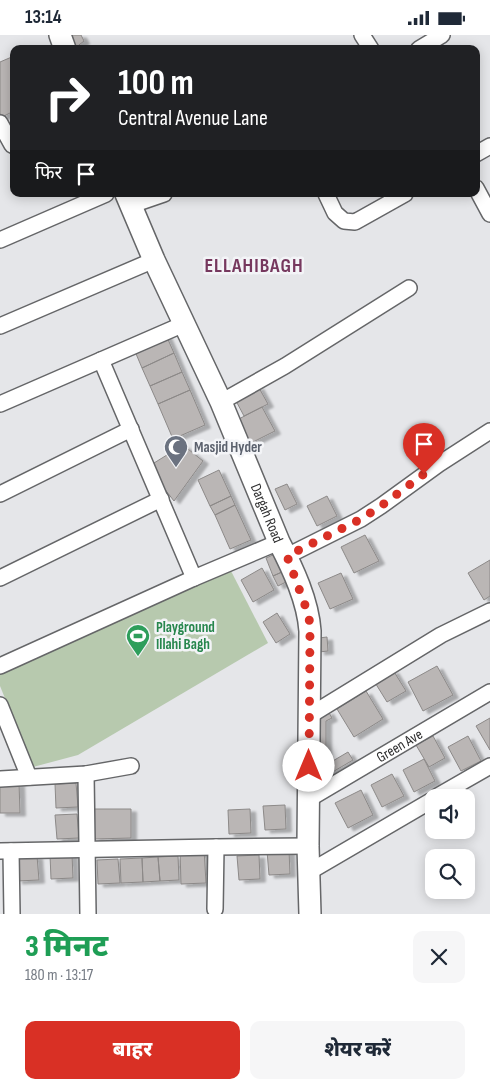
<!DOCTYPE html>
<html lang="hi">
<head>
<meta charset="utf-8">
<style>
	body { margin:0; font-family:"Sofia Sans Condensed","Noto Sans Devanagari",sans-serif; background:#f6f6f7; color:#1f2937; height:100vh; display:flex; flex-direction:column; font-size:19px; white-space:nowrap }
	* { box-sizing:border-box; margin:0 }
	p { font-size:16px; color:#747a83 }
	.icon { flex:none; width:28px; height:28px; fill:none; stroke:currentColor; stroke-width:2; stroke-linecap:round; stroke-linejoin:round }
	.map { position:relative; height:879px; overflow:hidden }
	.sheet { display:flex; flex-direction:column; background:#fff; flex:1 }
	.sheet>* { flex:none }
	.banner { position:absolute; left:10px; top:10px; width:470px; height:152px; border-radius:10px; box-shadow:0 2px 12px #0003; background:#202124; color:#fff; overflow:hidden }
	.buttons { position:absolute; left:425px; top:754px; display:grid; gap:10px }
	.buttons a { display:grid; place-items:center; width:50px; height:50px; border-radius:10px; background:#fff; box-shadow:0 2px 12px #0003; font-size:25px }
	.pin { position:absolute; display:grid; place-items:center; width:42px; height:42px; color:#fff; margin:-51px -21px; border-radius:50% 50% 50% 0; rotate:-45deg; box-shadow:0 0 5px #0007 }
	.pin .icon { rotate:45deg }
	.me { position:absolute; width:55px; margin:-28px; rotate:0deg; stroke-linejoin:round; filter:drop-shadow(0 0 4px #0008) }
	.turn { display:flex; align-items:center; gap:18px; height:105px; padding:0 25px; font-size:22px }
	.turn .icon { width:65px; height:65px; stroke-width:2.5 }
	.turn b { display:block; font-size:35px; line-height:42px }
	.then { display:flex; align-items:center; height:48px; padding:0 25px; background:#0003; gap:10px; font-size:19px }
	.round { display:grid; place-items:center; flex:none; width:52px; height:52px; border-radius:10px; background:#f6f6f7 }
	.head { display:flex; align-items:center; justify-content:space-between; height:85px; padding:0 25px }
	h1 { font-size:30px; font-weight:800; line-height:38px; color:#1e9e55 }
	.action { display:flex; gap:10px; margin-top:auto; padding:10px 25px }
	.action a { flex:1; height:58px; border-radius:10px; background:#d93025; color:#fff; font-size:20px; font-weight:800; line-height:58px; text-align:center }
	.action a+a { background:#f6f6f7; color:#1f2937 }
	.status { display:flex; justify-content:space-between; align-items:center; height:35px; padding:0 25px; background:#fff; direction:ltr }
	.status svg { height:14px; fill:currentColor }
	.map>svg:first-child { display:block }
	.green { fill:#b7c9ae }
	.building { fill:#bab6b5; stroke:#8c8988; filter:url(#shadow) }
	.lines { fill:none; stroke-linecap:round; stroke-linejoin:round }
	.street-casing { stroke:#656668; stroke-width:18 }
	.secondary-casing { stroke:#656668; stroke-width:24 }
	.street { stroke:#fff; stroke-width:15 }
	.secondary { stroke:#fff; stroke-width:21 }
	.route { stroke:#d93025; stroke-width:9; stroke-dasharray:0 16.2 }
	.labels { text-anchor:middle; stroke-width:5; stroke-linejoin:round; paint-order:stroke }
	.worship-label { font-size:15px; font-weight:bold; fill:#5b616d; stroke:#f3f4f7; text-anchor:start }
	.street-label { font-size:15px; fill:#2e2e2f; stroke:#f3f4f7 }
	.leisure-label { font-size:15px; font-weight:bold; fill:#27864d; stroke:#f3f4f7; text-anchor:start }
	.district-label { font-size:20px; font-weight:bold; letter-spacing:1px; fill:#76385e; stroke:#f3f4f7 }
</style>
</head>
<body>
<div class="status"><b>13:14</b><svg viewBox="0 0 49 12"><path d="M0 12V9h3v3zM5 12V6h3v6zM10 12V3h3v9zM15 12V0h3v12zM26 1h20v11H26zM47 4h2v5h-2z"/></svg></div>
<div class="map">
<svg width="490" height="879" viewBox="0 0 490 879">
	<defs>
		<filter id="shadow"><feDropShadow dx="5.5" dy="3" stdDeviation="1" flood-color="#0004"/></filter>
	</defs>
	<rect width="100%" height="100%" fill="#e5e6e9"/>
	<path class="green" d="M 231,536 L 268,608 L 78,720 L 33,732 L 0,651 L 0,636 Z"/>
	<path class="building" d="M 65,0 L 81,0 L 84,6 L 74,14 Z
		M 14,21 L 14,76 L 2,82 L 0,78 L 0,27 Z
		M 166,300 L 174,318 L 142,333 L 134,314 Z
		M 174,318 L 182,337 L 150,351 L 142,333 Z
		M 182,337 L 190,355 L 158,369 L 150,351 Z
		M 258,351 L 268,369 L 244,381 L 235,364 Z
		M 190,355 L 205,390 L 173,404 L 158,369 Z
		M 262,372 L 275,396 L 247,410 L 235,386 Z
		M 183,410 L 203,426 L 174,466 L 153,439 L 154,428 Z
		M 219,435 L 231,461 L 210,471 L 198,445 Z
		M 287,449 L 297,469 L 285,475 L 275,454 Z
		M 231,461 L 235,470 L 215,480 L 210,471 Z
		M 327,461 L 337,481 L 317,491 L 307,471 Z
		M 235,470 L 251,505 L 230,514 L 215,480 Z
		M 365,500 L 379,526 L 354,538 L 341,512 Z
		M 275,519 L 282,537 L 273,541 L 266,523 Z
		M 490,525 L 490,561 L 484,565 L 468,538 Z
		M 262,533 L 274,555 L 253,567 L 241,545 Z
		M 282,537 L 286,547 L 278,551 L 273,541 Z
		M 341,538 L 353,564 L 330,574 L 318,548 Z
		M 277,578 L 290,599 L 276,608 L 263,587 Z
		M 327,602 L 328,616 L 319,617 L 319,603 Z
		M 437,631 L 453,660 L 423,676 L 408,647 Z
		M 393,635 L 406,656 L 387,667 L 374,646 Z
		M 366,656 L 383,684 L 354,702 L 337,674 Z
		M 328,676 L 332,683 L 326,686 L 326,730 L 348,717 L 353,725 L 319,745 L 319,681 Z
		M 490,683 L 490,715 L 476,691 Z
		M 433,701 L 445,723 L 429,732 L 416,710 Z
		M 468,701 L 481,726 L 461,736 L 448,712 Z
		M 424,724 L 435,746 L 414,757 L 403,735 Z
		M 392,739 L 404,761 L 382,772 L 371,750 Z
		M 19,748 L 20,778 L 0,778 L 0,749 Z
		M 76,748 L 78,772 L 56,773 L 55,749 Z
		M 361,755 L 373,780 L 348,793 L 335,768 Z
		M 285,770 L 286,794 L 265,795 L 263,771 Z
		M 93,774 L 131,774 L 131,803 L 94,804 Z
		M 250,774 L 251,798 L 229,799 L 228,775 Z
		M 77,779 L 79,803 L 57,804 L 55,780 Z
		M 204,814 L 206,848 L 181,849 L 180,815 Z
		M 289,815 L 290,839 L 269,840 L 267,816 Z
		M 72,819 L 73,843 L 51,844 L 50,820 Z
		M 259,820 L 260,844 L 239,845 L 237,821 Z
		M 37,821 L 39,845 L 17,846 L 15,822 Z
		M 178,821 L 179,845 L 160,846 L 158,822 Z
		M 158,822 L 160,846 L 143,847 L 142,823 Z
		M 142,823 L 143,847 L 121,848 L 120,824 Z
		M 118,824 L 120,848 L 98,849 L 97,825 Z"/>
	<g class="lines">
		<g class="street-casing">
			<g id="street">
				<path d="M 362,0 L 371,14"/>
				<path d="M 419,14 L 442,0"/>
				<path d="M 0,88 L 12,110"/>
				<path d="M 476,119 L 490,111"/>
				<path d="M 476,153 L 490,179"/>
				<path d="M 326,159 L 335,178 L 344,186 L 355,187 L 405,159"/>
				<path d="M 132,170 L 164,159"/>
				<path d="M 0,205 L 106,159"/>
				<path d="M 0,291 L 154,225"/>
				<path d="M 101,325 L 194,543"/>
				<path d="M 221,367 L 285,331 L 409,253"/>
				<path d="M 0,369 L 184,289"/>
				<path d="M 0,459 L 131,394"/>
				<path d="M 287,521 L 361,484 L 381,471 L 439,429 L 490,396"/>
				<path d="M 0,543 L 161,464"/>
				<path d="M 0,631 L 194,543 L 279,507"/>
				<path d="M 0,670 L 29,742"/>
				<path d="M 309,681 L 441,600 L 490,576"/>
				<path d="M 86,739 L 88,879"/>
				<path d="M 0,744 L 86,739 L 131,731"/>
				<path d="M 436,762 L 490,731"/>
				<path id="s1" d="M 309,764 L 490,657"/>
				<path d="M 0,816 L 216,812 L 308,811"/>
				<path d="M 11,816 L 12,879"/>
				<path d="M 309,837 L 434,764"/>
				<path d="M 215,874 L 216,812"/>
			</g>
		</g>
		<g class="secondary-casing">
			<g id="secondary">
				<path d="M 60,0 L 65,14"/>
				<path id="s2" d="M 126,159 L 154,225 L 221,367 L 279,507 C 293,534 308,566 310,596 L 308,811 L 310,879"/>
			</g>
		</g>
		<use href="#street" class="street"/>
		<use href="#secondary" class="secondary"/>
	</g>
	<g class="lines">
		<path class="route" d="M 309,731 L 310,596 L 309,581 L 287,521 L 361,484 L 381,471 L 424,439"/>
	</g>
	<defs>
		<g id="mosque-pin" transform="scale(1.25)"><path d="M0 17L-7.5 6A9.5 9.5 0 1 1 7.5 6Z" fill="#6b7280" stroke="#f3f4f7"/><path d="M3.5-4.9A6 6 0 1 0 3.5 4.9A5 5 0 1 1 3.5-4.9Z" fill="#fff"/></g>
		<g id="stadium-pin" transform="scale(1.25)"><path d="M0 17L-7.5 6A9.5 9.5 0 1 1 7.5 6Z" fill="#2e9e5b" stroke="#f3f4f7"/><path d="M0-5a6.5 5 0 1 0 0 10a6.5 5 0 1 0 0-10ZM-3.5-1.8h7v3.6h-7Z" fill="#fff"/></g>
	</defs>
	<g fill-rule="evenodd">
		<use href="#mosque-pin" x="176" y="412"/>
		<use href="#stadium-pin" x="138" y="601"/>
	</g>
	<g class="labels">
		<g class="worship-label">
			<text x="194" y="417">Masjid Hyder</text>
		</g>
		<g class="street-label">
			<text dy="5" stroke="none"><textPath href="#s2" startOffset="349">Dargah Road</textPath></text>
			<text dy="5" stroke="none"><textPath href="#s1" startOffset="105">Green Ave</textPath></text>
		</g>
		<g class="leisure-label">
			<text x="156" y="597">Playground<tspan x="156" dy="17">Illahi Bagh</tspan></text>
		</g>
		<g class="district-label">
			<text x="254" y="237">ELLAHIBAGH</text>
		</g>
	</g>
</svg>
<div class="buttons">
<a><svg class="icon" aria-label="sound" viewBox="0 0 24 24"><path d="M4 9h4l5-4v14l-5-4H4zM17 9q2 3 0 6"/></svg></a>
<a><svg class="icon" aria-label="search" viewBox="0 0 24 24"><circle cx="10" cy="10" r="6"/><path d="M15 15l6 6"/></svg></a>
</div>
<div class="pin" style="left:424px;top:439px;background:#d93025"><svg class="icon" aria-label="arrive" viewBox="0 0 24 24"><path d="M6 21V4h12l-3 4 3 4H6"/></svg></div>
<svg class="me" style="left:309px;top:731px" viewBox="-20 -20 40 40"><circle r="19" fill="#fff"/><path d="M0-13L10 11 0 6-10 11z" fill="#d93025"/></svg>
<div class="banner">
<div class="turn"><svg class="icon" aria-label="right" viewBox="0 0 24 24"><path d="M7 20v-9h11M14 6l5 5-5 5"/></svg><div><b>100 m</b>Central Avenue Lane</div></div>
<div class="then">फिर<svg class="icon" aria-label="arrive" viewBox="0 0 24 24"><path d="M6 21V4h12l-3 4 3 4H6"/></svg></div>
</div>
</div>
<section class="sheet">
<div class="head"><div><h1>3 मिनट</h1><p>180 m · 13:17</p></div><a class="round"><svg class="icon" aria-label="close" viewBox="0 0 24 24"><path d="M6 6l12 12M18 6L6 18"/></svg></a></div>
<div class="action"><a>बाहर</a><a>शेयर करें</a></div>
</section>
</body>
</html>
